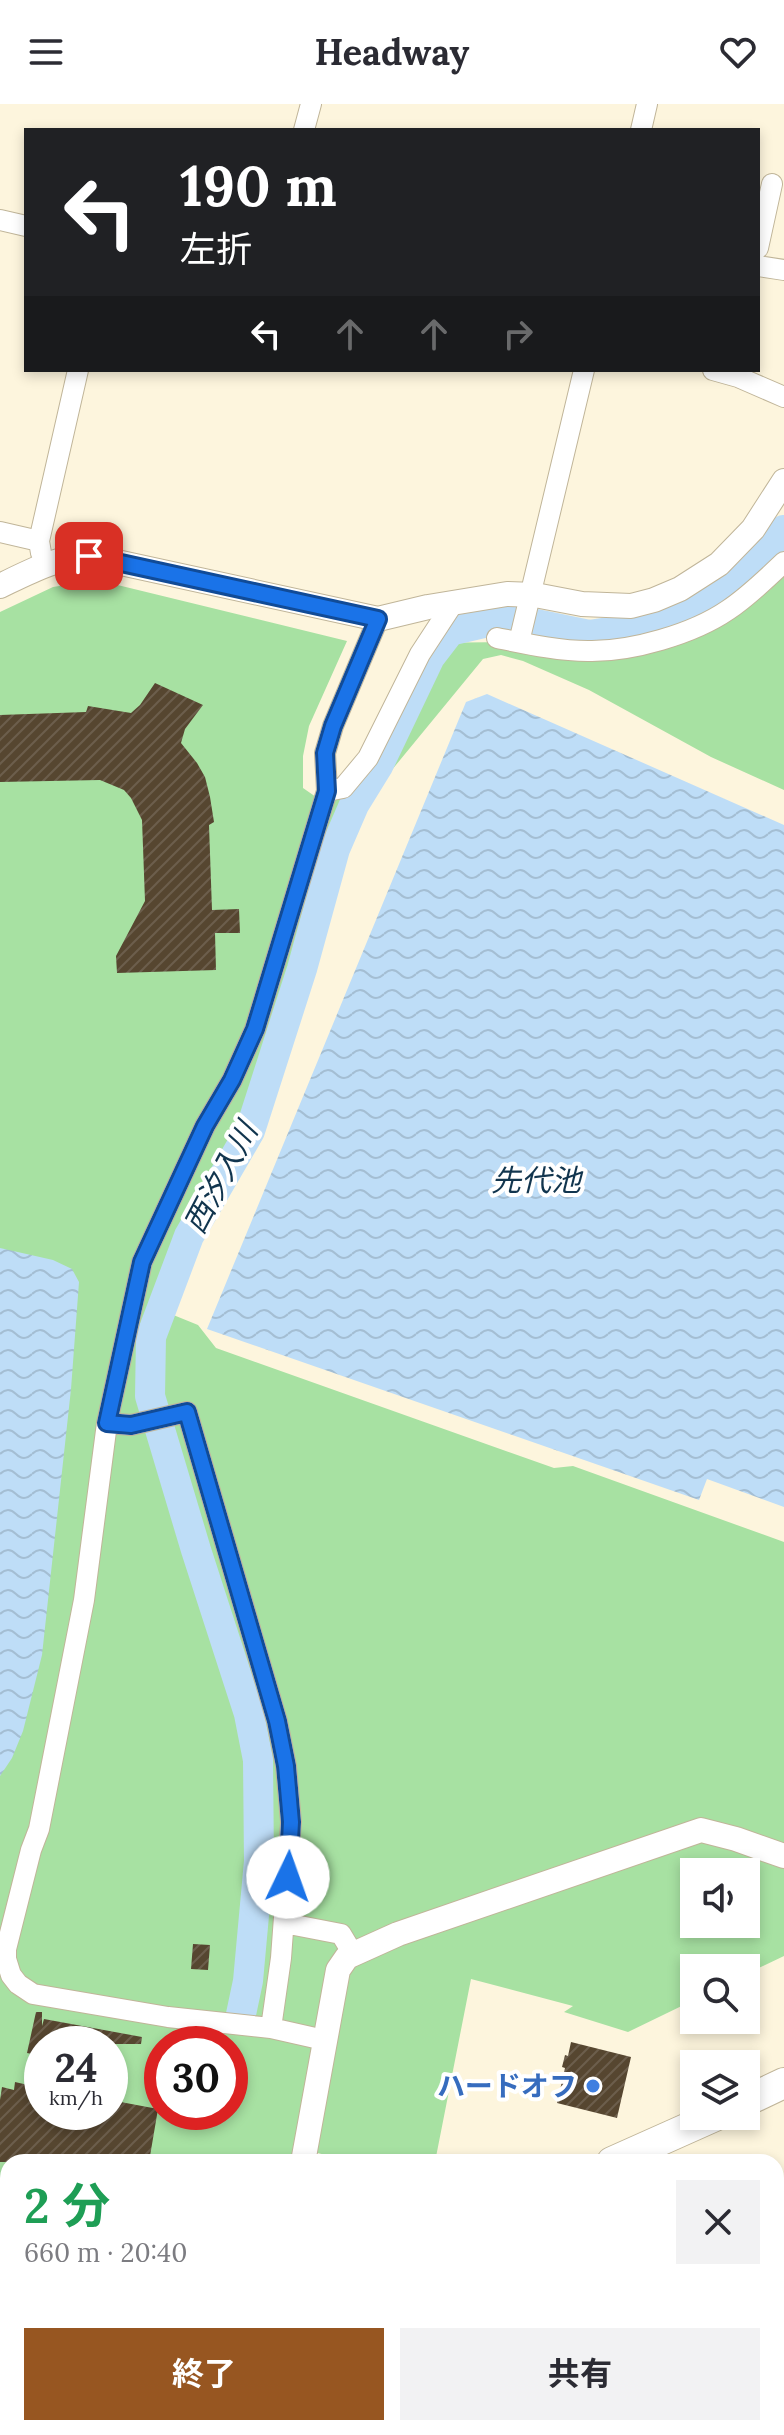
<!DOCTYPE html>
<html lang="ja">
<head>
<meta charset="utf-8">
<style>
	body { margin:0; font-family:Lora,"Noto Sans JP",serif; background:#f2f2f3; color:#2b2b33; height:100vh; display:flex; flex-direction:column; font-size:30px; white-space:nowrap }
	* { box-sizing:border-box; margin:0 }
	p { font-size:26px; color:#7c7c81 }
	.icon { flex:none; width:44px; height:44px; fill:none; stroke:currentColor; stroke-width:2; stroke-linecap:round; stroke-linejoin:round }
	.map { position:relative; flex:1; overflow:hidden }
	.drawer { position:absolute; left:0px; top:2050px; width:784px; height:282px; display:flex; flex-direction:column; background:#fff; border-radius:24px 24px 0 0; box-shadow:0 4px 12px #0003 }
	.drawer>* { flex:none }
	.guide { position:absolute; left:24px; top:24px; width:736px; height:244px; border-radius:0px; box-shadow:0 4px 12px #0003; background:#202124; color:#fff; overflow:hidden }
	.tools { position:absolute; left:680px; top:1754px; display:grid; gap:16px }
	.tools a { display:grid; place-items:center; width:80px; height:80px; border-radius:0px; background:#fff; box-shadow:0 4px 12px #0003; font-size:40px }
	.speed { position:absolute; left:24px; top:1922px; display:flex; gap:16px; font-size:40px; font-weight:700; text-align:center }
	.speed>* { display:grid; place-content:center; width:104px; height:104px; border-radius:50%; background:#fff; box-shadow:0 4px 12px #0003; line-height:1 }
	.speed small { font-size:20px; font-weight:400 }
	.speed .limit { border:12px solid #d22; background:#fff; color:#111 }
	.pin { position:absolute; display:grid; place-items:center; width:68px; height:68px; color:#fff; margin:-34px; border-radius:16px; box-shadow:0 4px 12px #0006 }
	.me { position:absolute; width:88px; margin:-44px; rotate:3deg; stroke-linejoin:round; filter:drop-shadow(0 0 6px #0008) }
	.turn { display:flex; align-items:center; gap:28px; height:168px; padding:0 24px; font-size:36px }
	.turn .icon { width:104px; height:104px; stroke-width:2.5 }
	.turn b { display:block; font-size:56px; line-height:68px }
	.lanes { display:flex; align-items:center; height:76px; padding:0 24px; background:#0003; justify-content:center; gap:40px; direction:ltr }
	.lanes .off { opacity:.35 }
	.round { display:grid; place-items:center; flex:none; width:84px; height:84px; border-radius:0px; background:#f2f2f3 }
	.head { display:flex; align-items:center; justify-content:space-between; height:136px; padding:0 24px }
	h1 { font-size:48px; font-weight:700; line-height:60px; color:#1e9e55 }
	.cta { display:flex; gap:16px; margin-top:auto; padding:16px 24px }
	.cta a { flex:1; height:92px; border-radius:0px; background:#975621; color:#fff; font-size:32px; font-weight:700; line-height:92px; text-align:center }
	.cta a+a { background:#f2f2f3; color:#2b2b33 }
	header { display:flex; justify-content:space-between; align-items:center; height:104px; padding:0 24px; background:#fff; font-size:36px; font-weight:700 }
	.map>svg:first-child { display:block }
	.park { fill:#a7e1a2; fill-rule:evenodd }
	.water { fill:url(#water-waves) }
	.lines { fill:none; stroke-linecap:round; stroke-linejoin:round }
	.river { stroke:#beddf7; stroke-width:30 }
	.building { fill:url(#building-hatch) }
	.minor-casing { stroke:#c0b599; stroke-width:22 }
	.tertiary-casing { stroke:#c0b599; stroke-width:26 }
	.primary-casing { stroke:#c0b599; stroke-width:32 }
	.minor { stroke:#fff; stroke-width:20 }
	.tertiary { stroke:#fff; stroke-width:24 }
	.primary { stroke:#fff; stroke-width:30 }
	.route-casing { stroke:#114b97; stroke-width:20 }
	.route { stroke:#1a73e8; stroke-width:14 }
	.shop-dot { fill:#3f7fe0; stroke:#fff; stroke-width:3 }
	.labels { text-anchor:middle; stroke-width:8; stroke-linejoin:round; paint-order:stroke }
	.shop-label { font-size:28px; font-weight:bold; fill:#366cbe; stroke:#fff; text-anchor:end }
	.water-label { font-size:30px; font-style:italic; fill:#11354e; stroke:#fff }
</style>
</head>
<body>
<header><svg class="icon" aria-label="menu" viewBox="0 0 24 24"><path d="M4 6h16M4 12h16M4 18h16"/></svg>Headway<svg class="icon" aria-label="heart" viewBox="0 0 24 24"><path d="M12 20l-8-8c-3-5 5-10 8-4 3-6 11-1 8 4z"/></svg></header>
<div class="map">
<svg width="784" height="2331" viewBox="0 0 784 2331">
	<defs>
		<pattern id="water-waves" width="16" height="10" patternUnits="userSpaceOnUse" patternTransform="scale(2)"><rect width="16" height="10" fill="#beddf7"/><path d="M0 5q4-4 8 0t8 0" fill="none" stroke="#a4bed3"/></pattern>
		<pattern id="building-hatch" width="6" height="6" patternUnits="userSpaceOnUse" patternTransform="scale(2)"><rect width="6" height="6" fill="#564630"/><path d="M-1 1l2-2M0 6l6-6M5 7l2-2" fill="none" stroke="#6c5e4c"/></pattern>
	</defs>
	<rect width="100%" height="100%" fill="#fdf5dd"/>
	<path class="park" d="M 784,469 L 784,686 L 711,653 L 589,586 L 523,557 L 501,551 L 483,555 L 336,734 L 240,1025 L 220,1061 L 166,1208 L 198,1221 L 216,1244 L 554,1364 L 573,1362 L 784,1438 L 784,1852 L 746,1870 L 746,1864 L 694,1864 L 694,1896 L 628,1928 L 564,1908 L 573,1902 L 471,1875 L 435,2058 L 349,2058 L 294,2042 L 291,2058 L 8,2058 L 8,2142 L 0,2140 L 0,508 L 53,483 L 97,476 L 347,537 L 309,622 L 303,652 L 303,684 L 316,693 L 358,661 L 420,539 L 509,538 L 622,548 L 747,503 L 771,485 ZM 694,1768 L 746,1768 L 746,1820 L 694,1820 ZM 42,1940 L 110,1940 L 110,2008 L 42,2008 ZM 162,1940 L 230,1940 L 230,2008 L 162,2008 Z"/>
	<path class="water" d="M 487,590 L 784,721 L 784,1403 L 707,1375 L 699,1396 L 207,1225 L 466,598 Z
		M 0,1144 L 53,1156 L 72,1165 L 79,1178 L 71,1285 L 42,1551 L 23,1627 L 12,1654 L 0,1672 Z"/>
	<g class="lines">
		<path class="river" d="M 240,1915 L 248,1877 L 259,1757 L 258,1656 L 249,1610 L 196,1446 L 150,1292 L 151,1233 L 189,1132 L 250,1027 L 302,865 L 335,745 L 354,701 L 378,662 L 430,553 L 450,527 L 493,517 L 512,515 L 589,531 L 654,521 L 691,509 L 722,491 L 750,468 L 784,426
			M 434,2324 L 442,2331"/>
	</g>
	<path class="building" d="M 155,579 L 203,601 L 185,625 L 181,639 L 197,659 L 205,673 L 210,693 L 214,718 L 209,721 L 212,806 L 239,805 L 240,829 L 215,829 L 216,866 L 117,869 L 116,852 L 145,797 L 142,716 L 131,694 L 124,686 L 100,676 L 0,678 L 0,611 L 86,608 L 88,602 L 131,609 L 140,601 Z
		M 193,1840 L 210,1841 L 208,1866 L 191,1865 Z
		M 36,1908 L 42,1908 L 42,1922 L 44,1915 L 142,1933 L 141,1940 L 42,1940 L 42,2008 L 110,2008 L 110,1996 L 158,2005 L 149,2058 L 0,2058 L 0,1996 L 2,1983 L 14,1986 L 15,1978 L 28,1981 L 37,1951 L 27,1949 Z
		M 571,1938 L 631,1953 L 617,2014 L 557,1999 L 565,1964 L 562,1963 L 565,1951 L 568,1952 Z"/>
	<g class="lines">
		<g class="minor-casing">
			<path id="minor" d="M 304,26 L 311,0
				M 641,26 L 647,0
				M 0,116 L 26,122
				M 758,144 L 772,80
				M 758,162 L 784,166
				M 713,266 L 738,273 L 784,293
				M 0,428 L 39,437 L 41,449
				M 39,437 L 78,266
				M 497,534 C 527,540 559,547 588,547 C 631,548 693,530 728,506 C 749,492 766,475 784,458
				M 519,538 L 584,266
				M 327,687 L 343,684 L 368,654 L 420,550 L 454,498
				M 107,1319 L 131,1321 L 187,1308 L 277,1617 L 286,1662 L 291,1718 L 281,1854 L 271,1924
				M 284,1819 L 341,1830 L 353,1850
				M 324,1936 L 271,1924 L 168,1913 L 33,1890 L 18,1880 L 11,1871 L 6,1855 L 6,1845 L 31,1746 L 39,1725 L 84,1496 L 107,1319 L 142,1158 L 205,1022 L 232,976 L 255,925 L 327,687 L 325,649 L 333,622 L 378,515
				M 776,2224 L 784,2215
				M 776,2317 L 784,2325
				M 503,2331 L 504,2324"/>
		</g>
		<g class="tertiary-casing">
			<path id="tertiary" d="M 0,482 C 29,468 56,453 89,452 L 378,515 L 428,503 L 507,490 L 535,491 L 582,500 L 631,502 L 654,496 L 680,485 L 719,460 L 753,425 L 784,377
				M 303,2058 L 338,1866 L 347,1853 L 398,1830 L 701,1726 L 736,1735 L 784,1752"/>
		</g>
		<g class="primary-casing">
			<path id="primary" d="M 746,1997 L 784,1979
				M 612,2058 L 715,2012
				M 0,2330 L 14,2324"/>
		</g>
		<use href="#minor" class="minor"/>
		<use href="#tertiary" class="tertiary"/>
		<use href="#primary" class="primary"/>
	</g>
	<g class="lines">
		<g class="route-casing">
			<path id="route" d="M 89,452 L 378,515 L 333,622 L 325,649 L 327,687 L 255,925 L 232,976 L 205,1022 L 142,1158 L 107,1319 L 131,1321 L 187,1308 L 277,1617 L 286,1662 L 291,1718 L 288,1773"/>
		</g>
		<use href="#route" class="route"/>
	</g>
	<circle class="shop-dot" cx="593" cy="1982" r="8"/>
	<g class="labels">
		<g class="shop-label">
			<text x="577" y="1992">ハードオフ</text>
		</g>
		<g class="water-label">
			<text transform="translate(221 1074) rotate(-62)" y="10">西汐入川</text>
			<text x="536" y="1087">先代池</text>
		</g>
	</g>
</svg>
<div class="tools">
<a><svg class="icon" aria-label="sound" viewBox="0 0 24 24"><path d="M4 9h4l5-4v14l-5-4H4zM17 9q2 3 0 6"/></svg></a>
<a><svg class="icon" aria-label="search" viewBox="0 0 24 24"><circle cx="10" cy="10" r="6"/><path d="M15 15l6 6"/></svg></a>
<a><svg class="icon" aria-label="layers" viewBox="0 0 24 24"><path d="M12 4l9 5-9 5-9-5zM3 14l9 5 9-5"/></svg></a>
</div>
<div class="speed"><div>24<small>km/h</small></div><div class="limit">30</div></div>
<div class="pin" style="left:89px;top:452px;background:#d93025"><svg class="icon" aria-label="arrive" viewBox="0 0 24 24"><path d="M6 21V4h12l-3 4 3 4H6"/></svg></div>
<svg class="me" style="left:288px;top:1773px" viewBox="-20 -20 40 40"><circle r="19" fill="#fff"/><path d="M0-13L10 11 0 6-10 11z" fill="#1a73e8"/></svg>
<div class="guide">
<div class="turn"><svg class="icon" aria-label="left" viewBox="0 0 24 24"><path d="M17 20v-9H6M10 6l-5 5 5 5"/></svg><div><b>190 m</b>左折</div></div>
<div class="lanes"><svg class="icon" aria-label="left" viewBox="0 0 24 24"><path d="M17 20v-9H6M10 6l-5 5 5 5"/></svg><svg class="icon off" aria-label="ahead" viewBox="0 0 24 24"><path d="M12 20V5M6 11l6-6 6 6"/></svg><svg class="icon off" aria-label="ahead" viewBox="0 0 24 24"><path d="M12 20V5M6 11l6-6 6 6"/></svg><svg class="icon off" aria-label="right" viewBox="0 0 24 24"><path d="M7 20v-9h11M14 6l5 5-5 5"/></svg></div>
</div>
<section class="drawer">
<div class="head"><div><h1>2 分</h1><p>660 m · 20:40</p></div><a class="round"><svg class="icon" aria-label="close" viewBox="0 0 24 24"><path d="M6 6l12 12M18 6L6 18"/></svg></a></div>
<div class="cta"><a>終了</a><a>共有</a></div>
</section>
</div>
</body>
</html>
